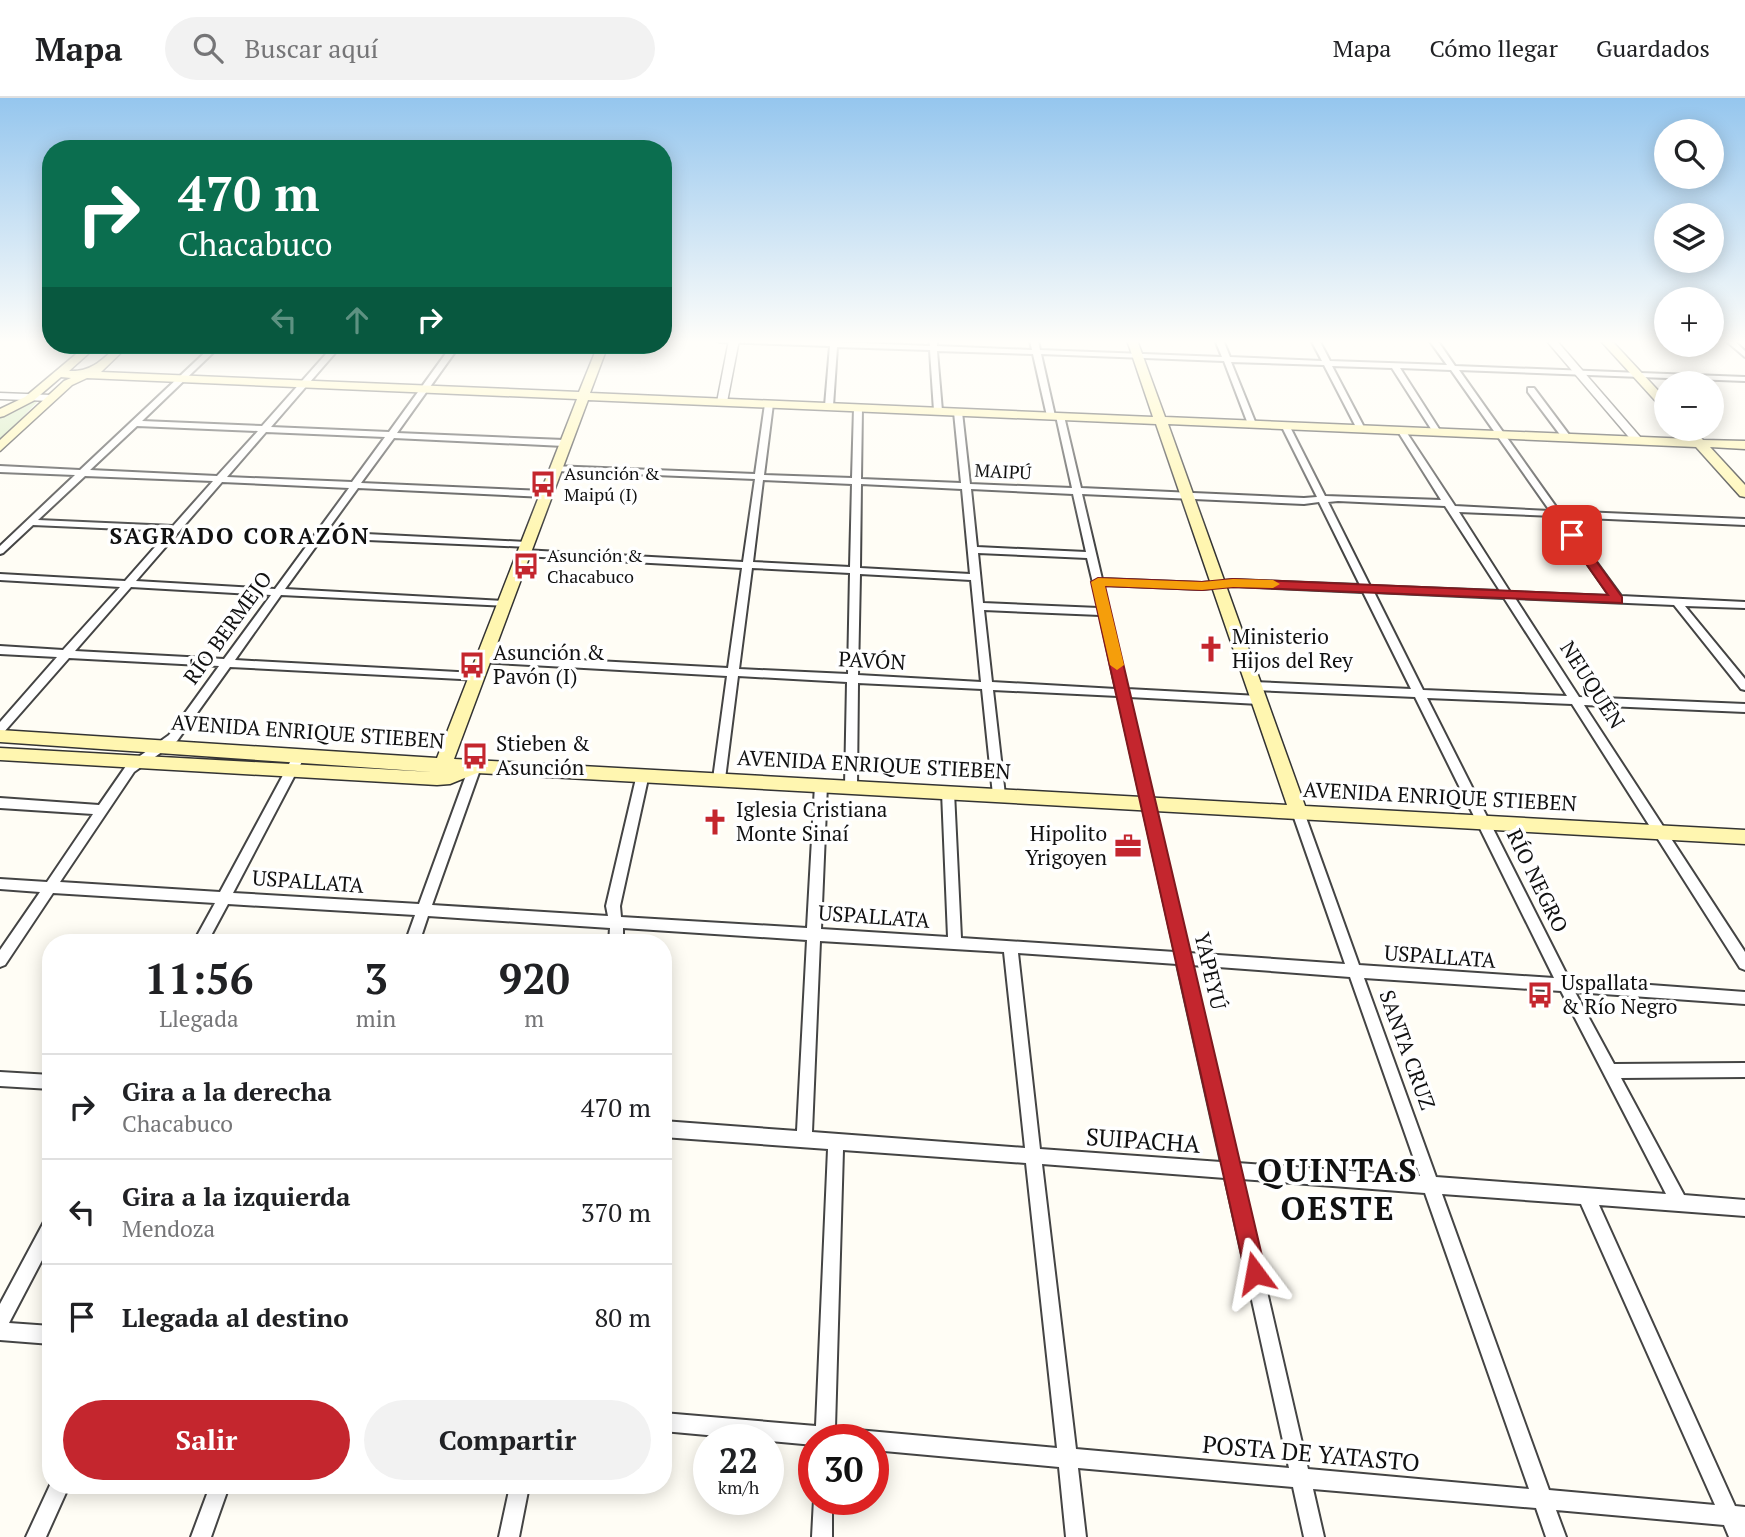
<!DOCTYPE html>
<html lang="es">
<head>
<meta charset="utf-8">
<style>
	body { margin:0; font-family:"PT Serif",serif; background:#f2f2f2; color:#202124; height:100vh; display:flex; flex-direction:column; font-size:26px; white-space:nowrap }
	* { box-sizing:border-box; margin:0 }
	p { font-size:23px; color:#757577 }
	.icon { flex:none; width:38px; height:38px; fill:none; stroke:currentColor; stroke-width:2; stroke-linecap:round; stroke-linejoin:round }
	.map { position:relative; flex:1; overflow:hidden }
	.sheet { position:absolute; left:42px; top:836px; width:630px; height:560px; display:flex; flex-direction:column; background:#fff; border-radius:28px; box-shadow:0 4px 18px #0003 }
	.sheet>* { flex:none }
	.hud { position:absolute; left:42px; top:42px; width:630px; height:214px; border-radius:28px; box-shadow:0 4px 18px #0003; background:#0b6e4f; color:#fff; overflow:hidden }
	.tools { position:absolute; left:1654px; top:21px; display:grid; gap:14px }
	.tools a { display:grid; place-items:center; width:70px; height:70px; border-radius:50%; background:#fff; box-shadow:0 4px 18px #0003; font-size:35px }
	.speed { position:absolute; left:693px; top:1326px; display:flex; gap:14px; font-size:35px; font-weight:700; text-align:center }
	.speed>* { display:grid; place-content:center; width:91px; height:91px; border-radius:50%; background:#fff; box-shadow:0 4px 18px #0003; line-height:1 }
	.speed small { font-size:18px; font-weight:400 }
	.speed .limit { border:10px solid #d22; background:#fff; color:#111 }
	.pin { position:absolute; display:grid; place-items:center; width:60px; height:60px; color:#fff; margin:-30px; border-radius:14px; box-shadow:0 4px 10px #0006 }
	.me { position:absolute; width:77px; margin:-38px; rotate:347deg; stroke-linejoin:round; filter:drop-shadow(0 0 5px #0008) }
	.turn { display:flex; align-items:center; gap:24px; height:147px; padding:0 21px; font-size:32px }
	.turn .icon { width:91px; height:91px; stroke-width:2.5 }
	.turn b { display:block; font-size:49px; line-height:60px }
	.lanes { display:flex; align-items:center; height:66px; padding:0 21px; background:#0003; justify-content:center; gap:35px; direction:ltr }
	.lanes .off { opacity:.35 }
	.eta { display:flex; justify-content:space-evenly; align-items:center; height:119px; text-align:center }
	.eta b { font-size:42px; font-weight:700; line-height:49px }
	.primary-button { display:flex; gap:14px; margin-top:auto; padding:14px 21px }
	.primary-button a { flex:1; height:80px; border-radius:42px; background:#c4262e; color:#fff; font-size:28px; font-weight:700; line-height:80px; text-align:center }
	.primary-button a+a { background:#f2f2f2; color:#202124 }
	ul { padding:0; list-style:none }
	li { display:flex; align-items:center; gap:21px; height:105px; padding:0 21px; border-top:2px solid #e0e0e0 }
	li div { flex:1 }
	li b { display:block; font-size:26px }
	li em { font-style:normal }
	header { display:flex; align-items:center; gap:42px; box-sizing:border-box; height:98px; padding:0 35px; background:#fff; border-bottom:2px solid #e0e0e0 }
	header strong { font-size:33px }
	nav { display:flex; gap:38px; margin-inline-start:auto; font-size:24px }
	.search { width:490px; height:63px; background:#f2f2f2; display:flex; align-items:center; gap:18px; box-sizing:border-box; padding:0 24px; border-radius:38px; color:#757577; font-size:26px }
	.map>svg:first-child { display:block }
	.green { fill:#d5ebbd }
	.lines { fill:none; stroke-linecap:round; stroke-linejoin:round }
	.minor-casing { stroke:#444; stroke-width:4 }
	.tertiary-casing { stroke:#444; stroke-width:3 }
	.secondary-casing { stroke:#333; stroke-width:3 }
	.minor { fill:#fff; fill-rule:evenodd }
	.tertiary { fill:#fff; fill-rule:evenodd }
	.secondary { fill:#fff6b0; fill-rule:evenodd }
	.route { fill:#c4262e; stroke:#7f191e; stroke-width:2 }
	.slow { fill:#f59e0b }
	.labels { text-anchor:middle; stroke-width:7; stroke-linejoin:round; paint-order:stroke }
	.far-street-label { font-size:18px; fill:#111; stroke:#fff }
	.far-poi-label { font-size:18px; fill:#111; stroke:#fff; text-anchor:start }
	.street-label { font-size:21px; fill:#111; stroke:#fff }
	.poi-label { font-size:21px; fill:#111; stroke:#fff; text-anchor:start }
	.far-district-label { font-size:23px; font-weight:bold; letter-spacing:2px; fill:#111; stroke:#fff }
	.near-street-label { font-size:24px; fill:#111; stroke:#fff }
	.near-district-label { font-size:33px; font-weight:bold; letter-spacing:2px; fill:#111; stroke:#fff }
</style>
</head>
<body>
<header>
<strong>Mapa</strong>
<div class="search"><svg class="icon" aria-label="search" viewBox="0 0 24 24"><circle cx="10" cy="10" r="6"/><path d="M15 15l6 6"/></svg>Buscar aquí</div>
<nav><a>Mapa</a><a>Cómo llegar</a><a>Guardados</a></nav>
</header>
<div class="map">
<svg width="1745" height="1439" viewBox="0 0 1745 1439">
	<rect width="100%" height="100%" fill="#fffdf5"/>
	<path class="green" d="M 32,304 L 37,304 L 0,343 L 0,320 Z"/>
	<g class="lines">
		<g class="minor-casing">
			<path id="minor" d="M 716,242 L 830,244 L 830,242 L 838,242 L 838,244 L 930,248 L 929,242 L 937,242 L 937,248 L 1032,252 L 1030,242 L 1038,242 L 1040,252 L 1222,259 L 1215,242 L 1223,242 L 1230,259 L 1322,263 L 1311,242 L 1319,242 L 1330,263 L 1447,267 L 1429,242 L 1437,242 L 1455,268 L 1745,279 L 1745,283 L 1459,272 L 1559,413 L 1745,421 L 1745,427 L 1563,419 L 1621,498 L 1745,504 L 1745,510 L 1685,508 L 1745,581 L 1745,592 L 1741,591 L 1674,507 L 1515,500 L 1579,599 L 1745,606 L 1745,614 L 1584,607 L 1745,854 L 1745,872 L 1740,870 L 1572,606 L 1427,600 L 1569,881 L 1745,894 L 1745,906 L 1575,894 L 1614,966 L 1745,965 L 1745,979 L 1621,980 L 1684,1097 L 1745,1102 L 1745,1118 L 1599,1107 L 1735,1408 L 1745,1409 L 1745,1439 L 1729,1439 L 1724,1427 L 1556,1412 L 1566,1439 L 1546,1439 L 1536,1410 L 1313,1391 L 1324,1439 L 1304,1439 L 1293,1389 L 1078,1370 L 1086,1439 L 1066,1439 L 1059,1369 L 873,1352 L 873,1342 L 814,1342 L 814,1347 L 663,1333 L 663,1315 L 816,1328 L 828,1051 L 663,1039 L 663,1023 L 797,1033 L 807,842 L 623,830 L 623,845 L 609,845 L 610,830 L 428,818 L 419,845 L 405,845 L 415,817 L 228,806 L 207,845 L 193,845 L 215,805 L 53,795 L 5,867 L 0,869 L 0,852 L 40,794 L 0,791 L 0,781 L 47,784 L 93,716 L 0,710 L 0,700 L 99,707 L 126,668 L 169,637 L 219,568 L 69,560 L 4,634 L 0,635 L 0,624 L 57,559 L 0,556 L 0,548 L 63,552 L 120,489 L 0,482 L 0,476 L 125,483 L 169,433 L 33,427 L 3,455 L 0,456 L 0,448 L 75,377 L 0,374 L 0,368 L 80,372 L 213,247 L 221,247 L 142,323 L 262,328 L 334,247 L 342,247 L 271,329 L 389,334 L 452,247 L 460,247 L 397,335 L 564,342 L 568,345 L 564,348 L 394,340 L 361,385 L 545,393 L 549,396 L 545,399 L 358,390 L 326,434 L 526,444 L 531,447 L 529,449 L 322,440 L 285,491 L 504,503 L 509,506 L 508,508 L 281,497 L 235,562 L 476,575 L 480,576 L 481,579 L 480,582 L 230,569 L 177,643 L 134,674 L 60,784 L 220,794 L 296,653 L 300,652 L 306,656 L 233,795 L 419,806 L 469,669 L 475,665 L 481,669 L 432,807 L 608,818 L 606,808 L 637,676 L 643,672 L 649,676 L 620,808 L 621,819 L 807,830 L 815,687 L 821,682 L 827,687 L 821,831 L 948,839 L 942,694 L 948,689 L 954,694 L 961,840 L 1175,854 L 1118,598 L 993,592 L 1005,697 L 999,702 L 993,697 L 982,591 L 858,585 L 857,688 L 851,693 L 845,688 L 847,584 L 738,578 L 725,681 L 719,686 L 713,681 L 727,578 L 479,564 L 478,561 L 479,558 L 483,557 L 728,570 L 742,470 L 523,458 L 518,455 L 523,452 L 743,464 L 755,381 L 555,373 L 551,370 L 552,368 L 755,376 L 765,306 L 769,304 L 773,306 L 764,377 L 852,380 L 854,310 L 858,308 L 862,310 L 861,381 L 961,385 L 954,314 L 958,312 L 962,314 L 970,386 L 1072,390 L 1056,318 L 1060,316 L 1064,318 L 1081,390 L 1304,400 L 1317,399 L 1281,327 L 1285,325 L 1289,327 L 1325,398 L 1441,402 L 1397,332 L 1401,330 L 1405,332 L 1455,408 L 1550,413 L 1451,272 L 1400,270 L 1441,334 L 1437,337 L 1433,334 L 1392,270 L 1332,268 L 1365,331 L 1361,333 L 1357,331 L 1324,267 L 1231,264 L 1256,326 L 1252,328 L 1248,326 L 1224,263 L 1041,256 L 1055,318 L 1051,320 L 1047,318 L 1033,256 L 937,253 L 942,313 L 938,315 L 934,313 L 930,252 L 837,249 L 833,308 L 829,310 L 825,308 L 830,248 L 720,244 ZM 137,328 L 258,333 L 217,378 L 90,372 ZM 266,334 L 385,339 L 352,384 L 227,379 ZM 85,378 L 213,383 L 173,428 L 38,422 ZM 763,382 L 852,386 L 850,469 L 753,464 ZM 222,384 L 349,390 L 275,491 L 136,483 ZM 861,386 L 962,391 L 970,476 L 860,470 ZM 971,391 L 1073,396 L 1086,454 L 977,449 ZM 1082,396 L 1304,406 L 1319,404 L 1360,487 L 1233,482 L 1202,485 L 1102,481 ZM 1338,403 L 1445,408 L 1500,493 L 1370,488 L 1328,404 ZM 1459,414 L 1554,418 L 1610,498 L 1510,494 ZM 978,455 L 1087,460 L 1099,510 L 983,505 ZM 752,470 L 850,475 L 848,576 L 739,571 ZM 860,476 L 971,482 L 981,584 L 858,577 ZM 1103,487 L 1202,491 L 1233,488 L 1363,494 L 1411,591 L 1253,584 L 1248,588 L 1253,592 L 1415,599 L 1554,880 L 1359,867 L 1304,714 L 1302,711 L 1294,711 L 1292,714 L 1345,866 L 1189,855 L 1129,599 L 1259,606 L 1265,602 L 1259,598 L 1127,591 ZM 131,489 L 271,497 L 224,561 L 75,553 ZM 1374,494 L 1504,500 L 1567,598 L 1423,592 ZM 984,512 L 1100,517 L 1116,591 L 992,584 ZM 820,843 L 1004,854 L 1025,1050 L 812,1034 ZM 1018,855 L 1177,866 L 1221,1064 L 1040,1051 ZM 1191,867 L 1350,879 L 1420,1078 L 1237,1065 ZM 1364,880 L 1561,893 L 1666,1096 L 1436,1079 ZM 843,1052 L 1026,1065 L 1057,1350 L 835,1330 ZM 1042,1066 L 1225,1080 L 1289,1370 L 1076,1351 ZM 1241,1081 L 1425,1095 L 1529,1391 L 1308,1371 ZM 1442,1096 L 1581,1106 L 1715,1407 L 1549,1392 Z
				M 1725,242 L 1733,242 L 1745,253 L 1745,259 Z
				M 1528,290 L 1534,290 L 1570,338 L 1570,342 L 1564,342 L 1528,294 Z
				M 0,974 L 51,977 L 51,991 L 0,988 Z
				M 51,1120 L 51,1145 L 9,1225 L 51,1228 L 51,1246 L 0,1242 L 0,1206 L 45,1122 Z
				M 51,1385 L 51,1388 L 69,1388 L 46,1439 L 26,1439 Z
				M 210,1388 L 229,1388 L 211,1439 L 191,1439 Z
				M 510,1388 L 529,1388 L 519,1439 L 499,1439 Z
				M 814,1401 L 832,1402 L 832,1439 L 812,1439 Z"/>
		</g>
		<g class="tertiary-casing">
			<path id="tertiary" d="M 729,242 L 739,242 L 727,304 L 722,307 L 717,304 Z
				M 1546,242 L 1556,242 L 1641,340 L 1641,344 L 1633,344 Z
				M 0,295 L 51,297 L 56,300 L 51,303 L 0,301 Z"/>
		</g>
		<g class="secondary-casing">
			<path id="secondary" d="M 1127,242 L 1137,242 L 1165,319 L 1690,341 L 1681,331 L 1693,331 L 1703,342 L 1745,343 L 1745,351 L 1710,349 L 1745,387 L 1745,399 L 1740,398 L 1696,349 L 1168,326 L 1305,708 L 1745,732 L 1745,746 L 477,675 L 450,686 L 437,687 L 0,662 L 0,650 L 432,674 L 0,644 L 0,632 L 437,660 L 577,301 L 87,280 L 72,287 L 0,353 L 0,342 L 64,283 L 71,280 L 61,279 L 33,303 L 4,318 L 0,319 L 0,311 L 25,299 L 87,247 L 98,247 L 69,273 C 92,274 102,262 118,247 L 129,247 L 101,274 L 579,294 L 598,247 L 608,247 L 590,295 L 1153,319 ZM 588,302 L 1156,326 L 1287,707 L 454,661 Z
				M 1600,242 L 1611,242 L 1666,301 L 1666,311 L 1662,310 Z"/>
		</g>
		<use href="#minor" class="minor"/>
		<use href="#tertiary" class="tertiary"/>
		<use href="#secondary" class="secondary"/>
	</g>
	<linearGradient id="sky" x2="0" y2="1"><stop stop-color="#95c6ee"/><stop offset="0.55" stop-color="#fffefa"/><stop offset="1" stop-color="#fffefa" stop-opacity="0"/></linearGradient>
	<rect width="1745" height="443" fill="url(#sky)"/>
	<path class="route" d="M 1572,433 L 1576,435 L 1622,499 L 1622,505 L 1233,489 L 1202,492 L 1105,488 L 1266,1175 L 1262,1183 L 1255,1186 L 1247,1183 L 1091,484 L 1098,480 L 1202,484 L 1233,481 L 1608,497 L 1566,437 Z"/>
	<path class="slow" d="M 1098,480 L 1202,484 L 1233,481 L 1273,482 L 1280,486 L 1273,490 L 1233,489 L 1202,492 L 1105,488 L 1124,567 L 1117,572 L 1110,567 L 1091,484 Z"/>
	<defs>
		<g id="bus-bare" transform="scale(2.1)"><path d="M-5-6H5V4H4V6H2V4H-2V6H-4V4H-5ZM-3.5-4V0h7V-4ZM-3.5 1.2v1.5H-2V1.2ZM2 1.2v1.5H3.5V1.2Z" fill="#c4262e" stroke="#fff" stroke-width="2.5" paint-order="stroke"/></g>
		<g id="church-bare" transform="scale(2.1)"><path d="M-1.2-6h2.4v3.5h3.3v2.4h-3.3V6h-2.4V-.1h-3.3v-2.4h3.3Z" fill="#c4262e" stroke="#fff" stroke-width="2.5" paint-order="stroke"/></g>
		<g id="office-bare" transform="scale(2.1)"><path d="M-6-3h4V-5.5h4V-3h4V5H-6ZM-1-4.5V-3h2v-1.5ZM-6 0V1H6V0Z" fill="#c4262e" stroke="#fff" stroke-width="2.5" paint-order="stroke"/></g>
	</defs>
	<g fill-rule="evenodd">
		<use href="#bus-bare" x="543" y="386"/>
		<use href="#bus-bare" x="526" y="468"/>
		<use href="#church-bare" x="1211" y="551"/>
		<use href="#bus-bare" x="472" y="567"/>
		<use href="#bus-bare" x="475" y="658"/>
		<use href="#church-bare" x="715" y="724"/>
		<use href="#office-bare" x="1128" y="748"/>
		<use href="#bus-bare" x="1540" y="897"/>
	</g>
	<g class="labels">
		<g class="far-street-label">
			<text transform="translate(1003 374) rotate(3)" y="6">MAIPÚ</text>
		</g>
		<g class="far-poi-label">
			<text x="564" y="382">Asunción &amp;<tspan x="564" dy="21">Maipú (I)</tspan></text>
			<text x="547" y="464">Asunción &amp;<tspan x="547" dy="21">Chacabuco</tspan></text>
		</g>
		<g class="street-label">
			<text transform="translate(228 530) rotate(-54)" y="7">RÍO BERMEJO</text>
			<text transform="translate(872 563) rotate(3)" y="7">PAVÓN</text>
			<text transform="translate(1592 587) rotate(57)" y="7">NEUQUÉN</text>
			<text transform="translate(308 634) rotate(4)" y="7">AVENIDA ENRIQUE STIEBEN</text>
			<text transform="translate(874 667) rotate(3)" y="7">AVENIDA ENRIQUE STIEBEN</text>
			<text transform="translate(1440 699) rotate(3)" y="7">AVENIDA ENRIQUE STIEBEN</text>
			<text transform="translate(1537 783) rotate(64)" y="7">RÍO NEGRO</text>
			<text transform="translate(308 784) rotate(4)" y="7">USPALLATA</text>
			<text transform="translate(874 819) rotate(4)" y="7">USPALLATA</text>
			<text transform="translate(1440 859) rotate(4)" y="7">USPALLATA</text>
			<text transform="translate(1210 873) rotate(77)" y="7">YAPEYÚ</text>
			<text transform="translate(1407 952) rotate(70)" y="7">SANTA CRUZ</text>
		</g>
		<g class="poi-label">
			<text x="1232" y="546">Ministerio<tspan x="1232" dy="24">Hijos del Rey</tspan></text>
			<text x="493" y="562">Asunción &amp;<tspan x="493" dy="24">Pavón (I)</tspan></text>
			<text x="496" y="653">Stieben &amp;<tspan x="496" dy="24">Asunción</tspan></text>
			<text x="736" y="719">Iglesia Cristiana<tspan x="736" dy="24">Monte Sinaí</tspan></text>
			<text x="1107" y="743" text-anchor="end">Hipolito<tspan x="1107" dy="24">Yrigoyen</tspan></text>
			<text x="1561" y="892">Uspallata<tspan x="1561" dy="24">&amp; Río Negro</tspan></text>
		</g>
		<g class="far-district-label">
			<text x="240" y="446">SAGRADO CORAZÓN</text>
		</g>
		<g class="near-street-label">
			<text transform="translate(1143 1043) rotate(4)" y="8">SUIPACHA</text>
			<text transform="translate(1311 1356) rotate(5)" y="8">POSTA DE YATASTO</text>
		</g>
		<g class="near-district-label">
			<text x="1338" y="1084">QUINTAS<tspan x="1338" dy="38">OESTE</tspan></text>
		</g>
	</g>
</svg>
<div class="tools">
<a><svg class="icon" aria-label="search" viewBox="0 0 24 24"><circle cx="10" cy="10" r="6"/><path d="M15 15l6 6"/></svg></a>
<a><svg class="icon" aria-label="layers" viewBox="0 0 24 24"><path d="M12 4l9 5-9 5-9-5zM3 14l9 5 9-5"/></svg></a>
<a>+</a>
<a>−</a>
</div>
<div class="speed"><div>22<small>km/h</small></div><div class="limit">30</div></div>
<div class="pin" style="left:1572px;top:437px;background:#d93025"><svg class="icon" aria-label="arrive" viewBox="0 0 24 24"><path d="M6 21V4h12l-3 4 3 4H6"/></svg></div>
<svg class="me" style="left:1255px;top:1175px" viewBox="-20 -20 40 40"><path d="M0-17L14 15 0 8-14 15z" fill="#c4262e" stroke="#fff" stroke-width="4"/></svg>
<div class="hud">
<div class="turn"><svg class="icon" aria-label="right" viewBox="0 0 24 24"><path d="M7 20v-9h11M14 6l5 5-5 5"/></svg><div><b>470 m</b>Chacabuco</div></div>
<div class="lanes"><svg class="icon off" aria-label="left" viewBox="0 0 24 24"><path d="M17 20v-9H6M10 6l-5 5 5 5"/></svg><svg class="icon off" aria-label="ahead" viewBox="0 0 24 24"><path d="M12 20V5M6 11l6-6 6 6"/></svg><svg class="icon" aria-label="right" viewBox="0 0 24 24"><path d="M7 20v-9h11M14 6l5 5-5 5"/></svg></div>
</div>
<section class="sheet">
<div class="eta">
<div><b>11:56</b><p>Llegada</p></div>
<div><b>3</b><p>min</p></div>
<div><b>920</b><p>m</p></div>
</div>
<ul>
<li><svg class="icon" aria-label="right" viewBox="0 0 24 24"><path d="M7 20v-9h11M14 6l5 5-5 5"/></svg><div><b>Gira a la derecha</b><p>Chacabuco</p></div><em>470 m</em></li>
<li><svg class="icon" aria-label="left" viewBox="0 0 24 24"><path d="M17 20v-9H6M10 6l-5 5 5 5"/></svg><div><b>Gira a la izquierda</b><p>Mendoza</p></div><em>370 m</em></li>
<li><svg class="icon" aria-label="arrive" viewBox="0 0 24 24"><path d="M6 21V4h12l-3 4 3 4H6"/></svg><div><b>Llegada al destino</b></div><em>80 m</em></li>
</ul>
<div class="primary-button"><a>Salir</a><a>Compartir</a></div>
</section>
</div>
</body>
</html>
